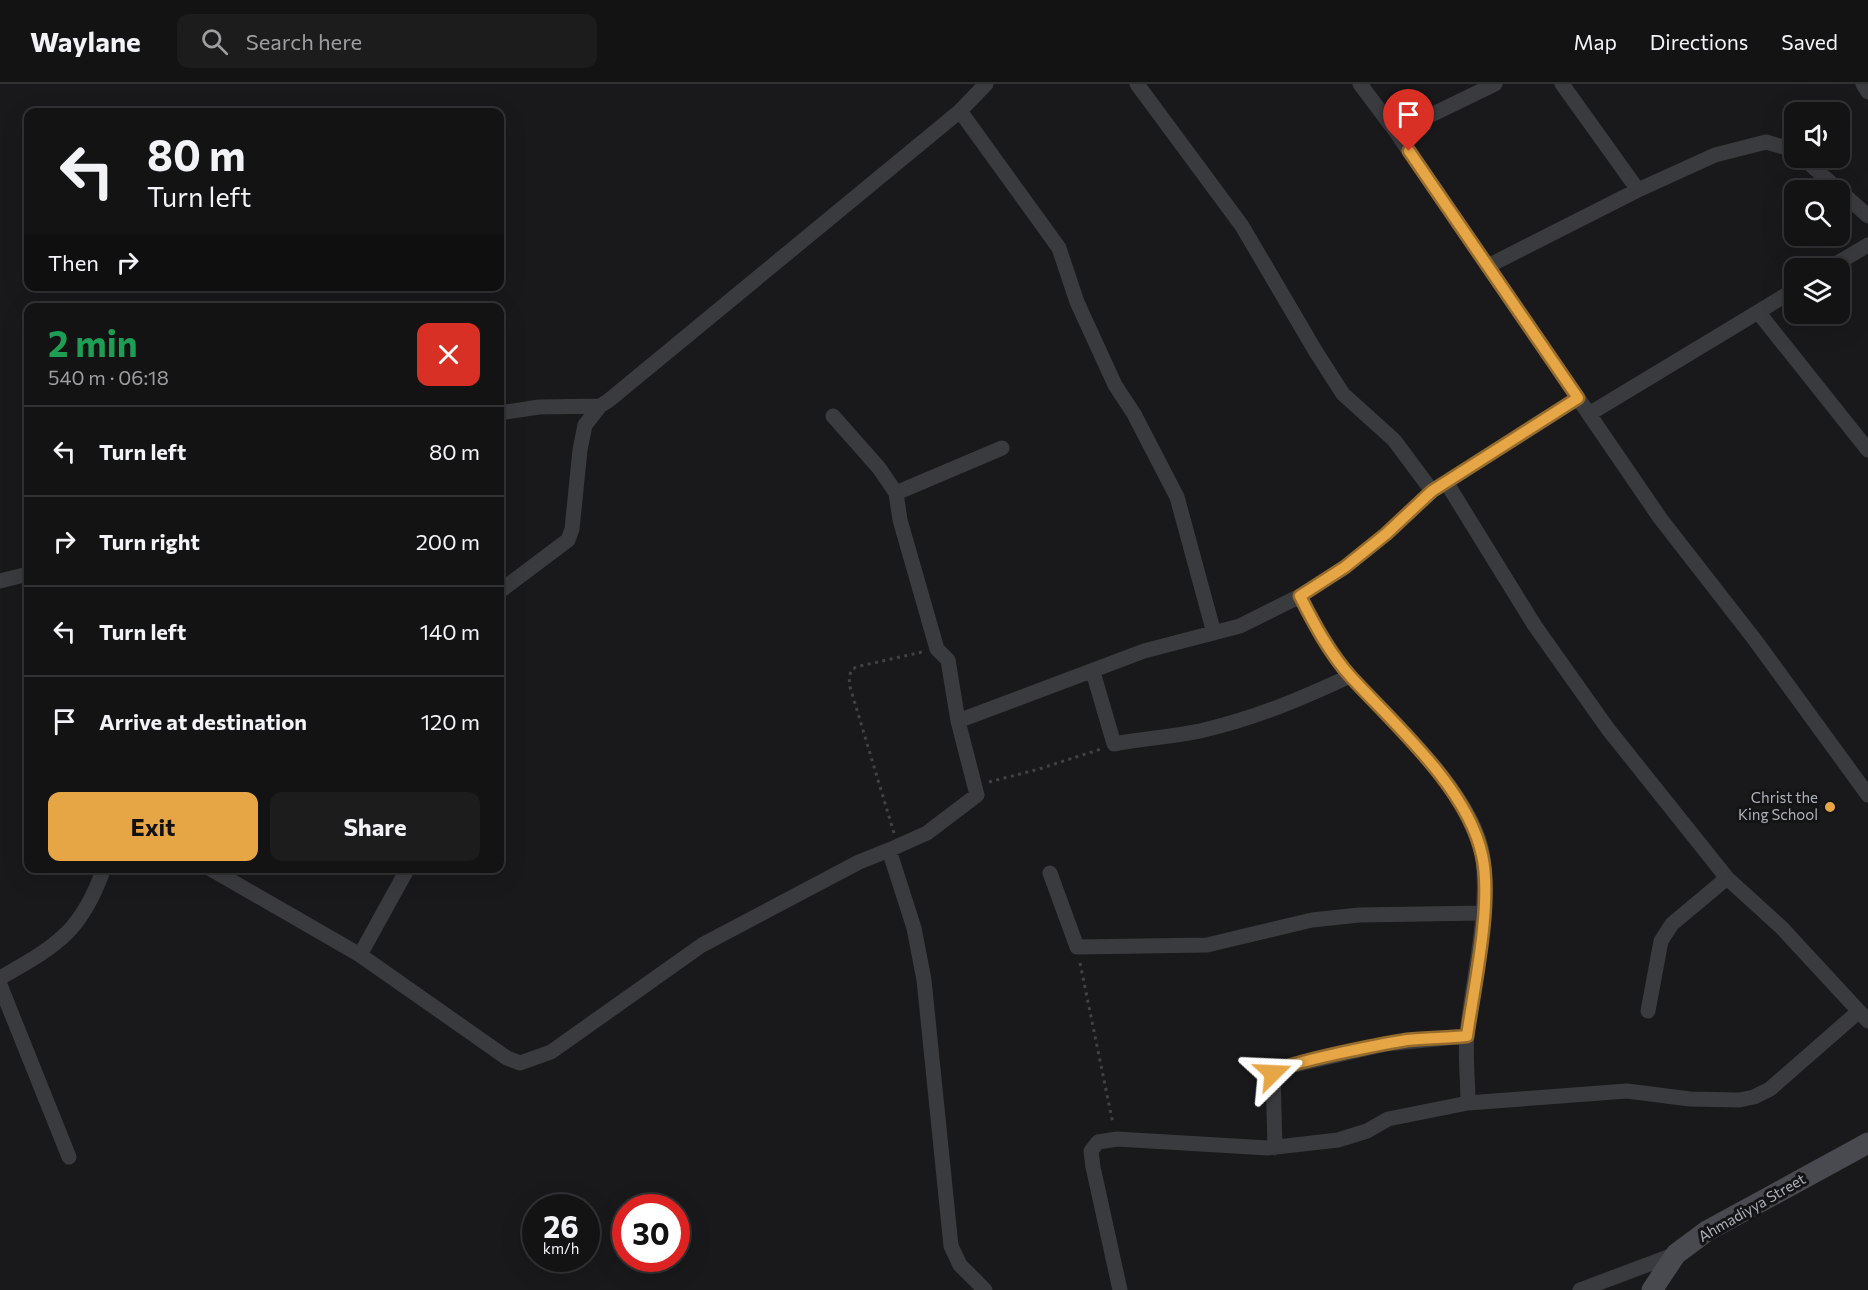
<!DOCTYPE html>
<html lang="en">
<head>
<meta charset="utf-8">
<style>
	body { margin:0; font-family:Commissioner,sans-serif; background:#1c1c1d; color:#f1f3f6; height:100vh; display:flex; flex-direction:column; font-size:22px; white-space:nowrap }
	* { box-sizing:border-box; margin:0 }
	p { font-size:20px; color:#9d9ea0 }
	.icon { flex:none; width:33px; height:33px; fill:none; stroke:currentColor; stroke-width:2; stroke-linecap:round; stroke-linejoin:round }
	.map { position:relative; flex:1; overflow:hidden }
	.sheet { position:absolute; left:24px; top:219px; width:480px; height:570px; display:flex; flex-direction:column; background:#131314; border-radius:12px; box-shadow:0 6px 24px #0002,0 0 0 2px #323234 }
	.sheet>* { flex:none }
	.banner { position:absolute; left:24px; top:24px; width:480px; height:183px; border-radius:12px; box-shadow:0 6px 24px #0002,0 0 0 2px #323234; background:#131314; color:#f1f3f6; overflow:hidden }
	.tools { position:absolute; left:1784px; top:18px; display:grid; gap:12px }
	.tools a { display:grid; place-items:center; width:66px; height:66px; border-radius:12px; background:#131314; box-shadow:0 6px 24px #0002,0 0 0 2px #323234; font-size:30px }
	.speed { position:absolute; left:522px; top:1110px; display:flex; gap:12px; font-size:30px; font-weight:700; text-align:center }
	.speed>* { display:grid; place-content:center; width:78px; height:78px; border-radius:50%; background:#131314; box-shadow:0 6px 24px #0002,0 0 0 2px #323234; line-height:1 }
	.speed small { font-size:15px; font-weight:400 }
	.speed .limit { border:9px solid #d22; background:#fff; color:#111 }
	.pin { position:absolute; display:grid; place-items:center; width:51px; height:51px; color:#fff; margin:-62px -26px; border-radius:50% 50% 50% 0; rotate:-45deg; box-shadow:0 0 6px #0007 }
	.pin .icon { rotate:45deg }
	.me { position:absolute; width:66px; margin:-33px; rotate:69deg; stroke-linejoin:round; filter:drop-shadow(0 0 4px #0008) }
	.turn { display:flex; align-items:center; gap:21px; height:126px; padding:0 24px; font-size:27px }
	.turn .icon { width:78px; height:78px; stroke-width:2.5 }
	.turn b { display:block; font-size:42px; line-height:51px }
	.then { display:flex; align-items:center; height:57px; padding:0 24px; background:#0003; gap:12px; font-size:22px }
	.round { display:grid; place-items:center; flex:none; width:63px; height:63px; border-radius:12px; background:#1c1c1d }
	.overview { display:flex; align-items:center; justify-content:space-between; height:102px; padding:0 24px }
	h1 { font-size:36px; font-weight:700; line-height:45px; color:#1e9e55 }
	.action { display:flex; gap:12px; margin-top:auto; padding:12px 24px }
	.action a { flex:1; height:69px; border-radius:12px; background:#e6a645; color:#111; font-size:24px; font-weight:700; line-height:69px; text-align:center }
	.action a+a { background:#1c1c1d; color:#f1f3f6 }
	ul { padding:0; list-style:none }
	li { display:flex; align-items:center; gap:18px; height:90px; padding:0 24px; border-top:2px solid #323234 }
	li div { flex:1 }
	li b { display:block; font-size:22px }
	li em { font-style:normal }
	header { display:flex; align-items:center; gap:36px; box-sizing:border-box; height:84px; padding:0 30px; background:#131314; border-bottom:2px solid #323234 }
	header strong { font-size:28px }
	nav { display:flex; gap:33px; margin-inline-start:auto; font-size:21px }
	.search { width:420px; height:54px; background:#1c1c1d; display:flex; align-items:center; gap:15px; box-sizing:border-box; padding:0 21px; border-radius:12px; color:#9d9ea0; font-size:22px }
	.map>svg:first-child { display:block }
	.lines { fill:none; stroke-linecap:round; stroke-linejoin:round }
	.path { stroke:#404246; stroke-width:3; stroke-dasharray:3 4.5; stroke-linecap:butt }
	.street { stroke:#3a3b3f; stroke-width:15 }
	.secondary { stroke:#484a4f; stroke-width:21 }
	.route-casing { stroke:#966c2d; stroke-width:15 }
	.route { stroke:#e6a645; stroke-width:10 }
	.poi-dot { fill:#e6a645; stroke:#141416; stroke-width:2 }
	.labels { text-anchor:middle; stroke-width:6; stroke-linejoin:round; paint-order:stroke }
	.poi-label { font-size:15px; fill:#acb1b9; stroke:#141416; text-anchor:end }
	.street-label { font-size:15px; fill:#acb1b9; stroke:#141416 }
</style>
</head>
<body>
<header>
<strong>Waylane</strong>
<div class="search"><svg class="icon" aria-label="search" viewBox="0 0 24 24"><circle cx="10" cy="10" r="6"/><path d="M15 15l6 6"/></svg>Search here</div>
<nav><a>Map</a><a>Directions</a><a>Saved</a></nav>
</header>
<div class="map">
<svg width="1868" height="1206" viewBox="0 0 1868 1206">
	<rect width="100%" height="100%" fill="#19191b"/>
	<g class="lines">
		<path class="path" d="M 989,698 L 1039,685 L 1101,665
			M 894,749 L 850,603 L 849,593 L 852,585 L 860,582 L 922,568
			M 1080,879 L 1113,1040"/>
		<path class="street" d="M 1137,0 L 1242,142 L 1316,268 L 1343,310 L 1394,356 L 1432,407
			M 1360,0 L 1396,48 L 1660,434 L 1755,556 L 1868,711
			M 1562,0 L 1638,106
			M 1863,0 L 1868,8
			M 960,27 L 1059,164 L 1077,218 L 1115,301 L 1134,330 L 1177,413 L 1214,549
			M 1396,48 L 1495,0
			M 1803,74 L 1868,132
			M 1488,182 L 1638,106 L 1715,71 L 1766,58 L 1794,66
			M 1829,184 L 1868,161
			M 1758,228 L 1794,206
			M 500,329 L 539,323 L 600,322 L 608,317 L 960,27 L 986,0
			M 1589,330 L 1758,228 L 1868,366
			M 833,332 L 879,384 L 896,409 L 900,436 L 937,565 L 948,576 L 958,637 L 977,711 L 927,749 L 889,766
			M 1446,398 L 1535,542 L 1608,645 L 1727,794 L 1782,844 L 1868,937
			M 896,409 L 1002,364
			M 0,497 L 28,490
			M 500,507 L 568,456 L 572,445 L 580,366 L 585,341 L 600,322
			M 1300,512 C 1314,540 1330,569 1351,593 C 1392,637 1476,713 1483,774 C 1489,834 1473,892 1467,950 C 1465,973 1468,996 1468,1019
			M 1093,588 L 1114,660 C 1143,654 1175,653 1204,646 C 1256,634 1303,614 1350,592
			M 958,637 L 1144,567 L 1240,542 L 1300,512 L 1345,483 L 1386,450 L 1432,407 L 1578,314
			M 209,784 L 360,871 L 507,974 L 520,979 L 551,968 L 702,861 L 859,778 L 889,766 L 914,844 L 924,896 L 951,1162 L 960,1181 L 985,1206
			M 1050,789 L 1077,863 L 1207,861 L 1312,836 L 1359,831 L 1484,829
			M 360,871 L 408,784
			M 0,894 C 57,861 81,849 104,784
			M 0,901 L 69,1073
			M 1648,927 L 1661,857 L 1672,840 L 1727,794
			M 1275,1064 L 1273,989 L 1277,985 L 1386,960 L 1467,952
			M 1120,1206 L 1093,1083 L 1091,1067 L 1098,1058 L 1117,1055 L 1268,1064 L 1338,1056 L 1367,1047 L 1388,1035 L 1468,1019 L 1627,1007 L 1690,1015 L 1739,1016 L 1754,1013 L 1770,1005 L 1858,928
			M 1580,1206 L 1676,1170"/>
		<path class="secondary" d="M 1652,1206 L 1676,1170 L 1707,1147 L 1868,1059"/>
	</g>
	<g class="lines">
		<g class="route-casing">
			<path id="route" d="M 1273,989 C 1282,979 1388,959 1407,956 C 1427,954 1447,954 1467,952 C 1474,903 1493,818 1482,771 C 1468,705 1396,642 1351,593 C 1330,570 1314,540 1300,512 L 1345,483 L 1386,450 L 1432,407 L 1578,314 L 1409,67"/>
		</g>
		<use href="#route" class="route"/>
	</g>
	<circle class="poi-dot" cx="1830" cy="723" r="6"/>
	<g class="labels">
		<g class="poi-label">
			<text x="1818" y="719">Christ the<tspan x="1818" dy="17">King School</tspan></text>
		</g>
		<g class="street-label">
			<text transform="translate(1752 1124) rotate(-30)" y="5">Ahmadiyya Street</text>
		</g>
	</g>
</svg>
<div class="tools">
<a><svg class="icon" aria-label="sound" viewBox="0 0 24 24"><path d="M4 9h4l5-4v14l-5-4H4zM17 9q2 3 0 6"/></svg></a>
<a><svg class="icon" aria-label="search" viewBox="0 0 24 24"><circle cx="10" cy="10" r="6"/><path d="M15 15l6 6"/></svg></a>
<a><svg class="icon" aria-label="layers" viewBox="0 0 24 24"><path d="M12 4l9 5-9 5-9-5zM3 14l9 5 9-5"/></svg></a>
</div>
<div class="speed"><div>26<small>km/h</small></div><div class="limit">30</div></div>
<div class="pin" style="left:1409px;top:67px;background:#d93025"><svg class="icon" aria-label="arrive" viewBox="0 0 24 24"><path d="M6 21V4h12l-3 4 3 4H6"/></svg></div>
<svg class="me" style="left:1273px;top:989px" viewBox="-20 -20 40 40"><path d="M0-17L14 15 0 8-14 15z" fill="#e6a645" stroke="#fff" stroke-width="4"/></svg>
<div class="banner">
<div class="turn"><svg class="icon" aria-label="left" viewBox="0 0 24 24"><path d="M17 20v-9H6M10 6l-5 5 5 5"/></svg><div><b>80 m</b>Turn left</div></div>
<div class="then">Then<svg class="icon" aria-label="right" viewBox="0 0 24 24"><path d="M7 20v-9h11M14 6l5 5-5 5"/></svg></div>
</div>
<section class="sheet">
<div class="overview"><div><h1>2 min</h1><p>540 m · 06:18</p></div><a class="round" style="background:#d93025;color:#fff"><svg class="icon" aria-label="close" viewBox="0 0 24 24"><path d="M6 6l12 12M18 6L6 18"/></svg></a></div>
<ul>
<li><svg class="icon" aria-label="left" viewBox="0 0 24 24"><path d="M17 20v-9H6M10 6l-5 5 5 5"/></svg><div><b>Turn left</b></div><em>80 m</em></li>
<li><svg class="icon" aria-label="right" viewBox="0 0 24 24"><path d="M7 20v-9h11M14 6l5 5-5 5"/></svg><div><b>Turn right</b></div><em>200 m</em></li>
<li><svg class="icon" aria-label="left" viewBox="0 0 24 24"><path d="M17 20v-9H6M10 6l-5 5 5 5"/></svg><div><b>Turn left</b></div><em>140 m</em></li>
<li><svg class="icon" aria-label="arrive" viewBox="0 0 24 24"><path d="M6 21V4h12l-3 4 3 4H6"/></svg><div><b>Arrive at destination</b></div><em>120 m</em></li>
</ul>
<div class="action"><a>Exit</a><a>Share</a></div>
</section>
</div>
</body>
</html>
